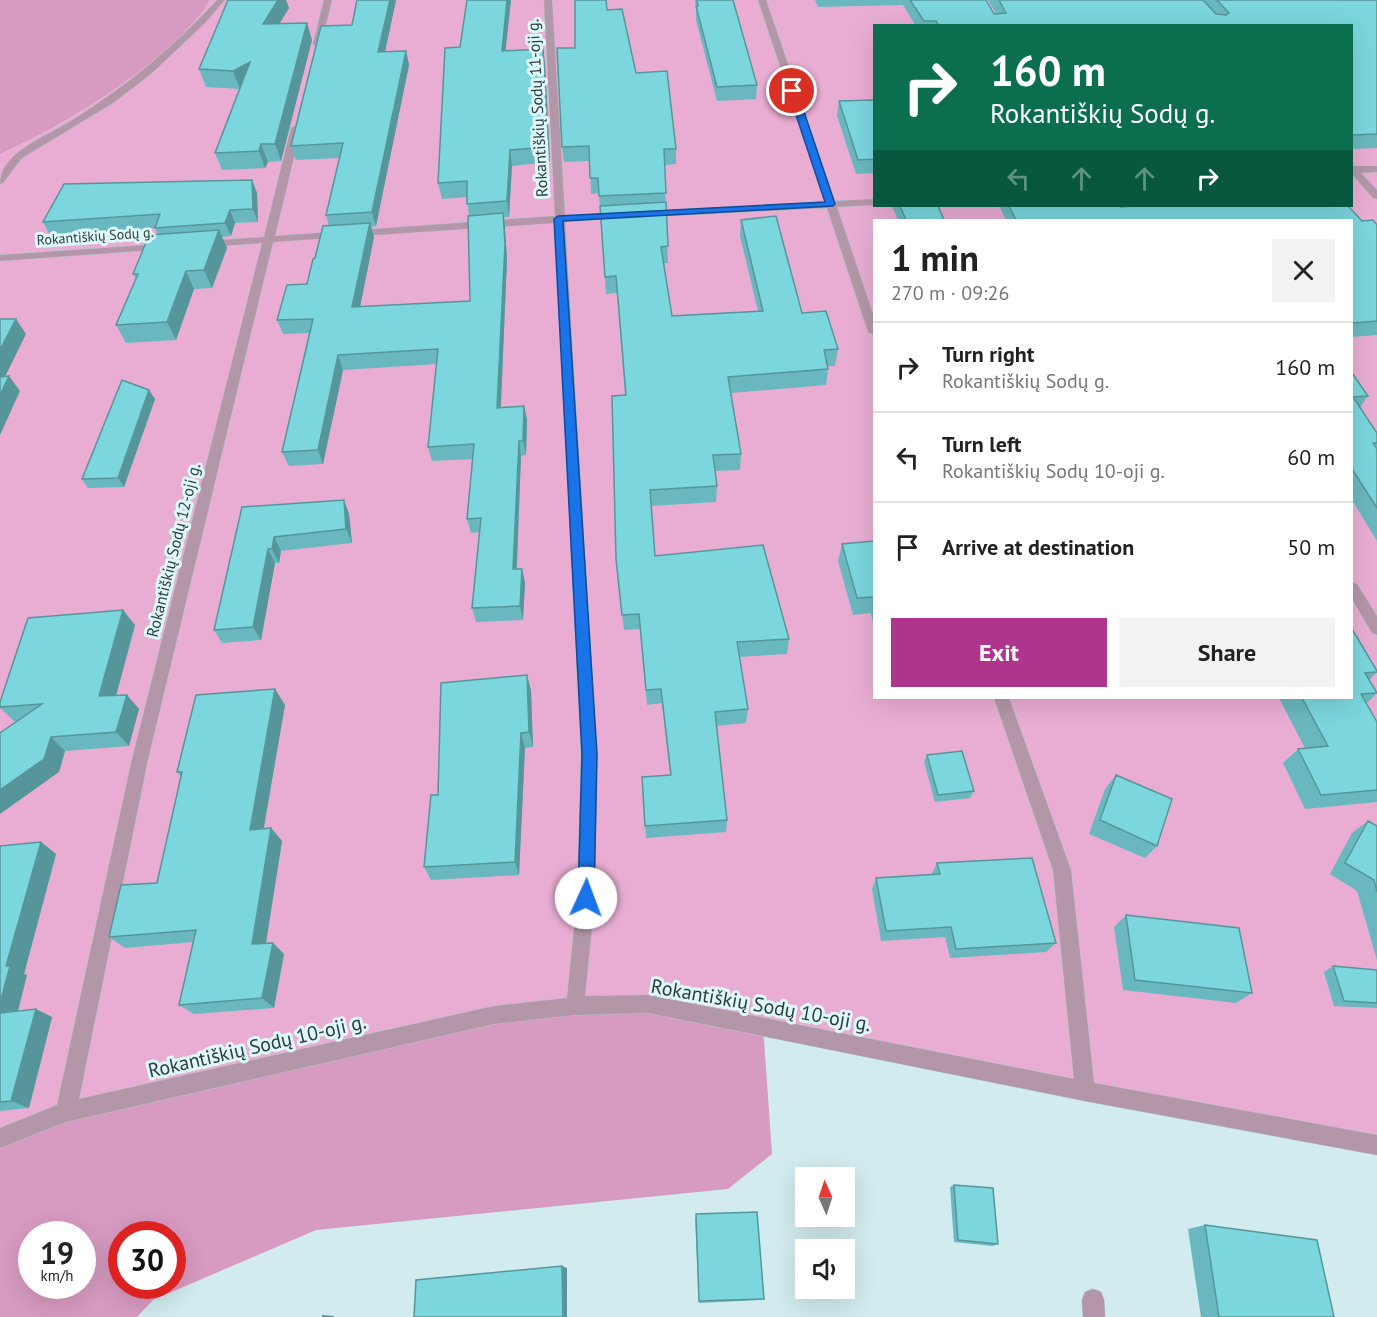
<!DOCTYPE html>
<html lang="en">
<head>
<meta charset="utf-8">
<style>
	body { margin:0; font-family:"PT Sans",sans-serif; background:#f2f2f2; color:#222; height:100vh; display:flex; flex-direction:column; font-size:22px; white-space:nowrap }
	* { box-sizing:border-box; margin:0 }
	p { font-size:20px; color:#767676 }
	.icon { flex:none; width:33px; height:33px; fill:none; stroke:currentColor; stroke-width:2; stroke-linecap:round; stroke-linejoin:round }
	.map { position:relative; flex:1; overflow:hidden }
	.drawer { position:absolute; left:873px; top:219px; width:480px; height:480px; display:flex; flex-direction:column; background:#fff; border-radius:0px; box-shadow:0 6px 24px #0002 }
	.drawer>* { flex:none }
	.guide { position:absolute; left:873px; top:24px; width:480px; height:183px; border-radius:0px; box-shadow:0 6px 24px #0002; background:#0b6e4f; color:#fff; overflow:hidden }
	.needle { width:39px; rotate:357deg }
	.fabs { position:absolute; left:795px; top:1167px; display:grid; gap:12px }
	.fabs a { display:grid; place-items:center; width:60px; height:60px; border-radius:0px; background:#fff; box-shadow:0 6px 24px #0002; font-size:30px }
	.speed { position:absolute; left:18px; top:1221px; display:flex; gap:12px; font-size:30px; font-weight:700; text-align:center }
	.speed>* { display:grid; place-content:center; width:78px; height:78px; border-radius:50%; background:#fff; box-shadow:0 6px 24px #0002; line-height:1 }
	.speed small { font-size:15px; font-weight:400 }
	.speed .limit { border:9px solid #d22; background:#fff; color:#111 }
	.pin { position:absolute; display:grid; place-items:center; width:51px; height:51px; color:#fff; margin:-26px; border:3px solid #fff; border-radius:50%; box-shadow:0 2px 6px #0007 }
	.me { position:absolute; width:66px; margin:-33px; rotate:2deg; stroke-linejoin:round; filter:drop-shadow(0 0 4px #0008) }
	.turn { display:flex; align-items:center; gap:21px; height:126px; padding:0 18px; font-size:27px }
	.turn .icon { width:78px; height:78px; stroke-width:2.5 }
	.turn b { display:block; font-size:42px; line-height:51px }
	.lanes { display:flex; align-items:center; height:57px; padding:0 18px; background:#0003; justify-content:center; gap:30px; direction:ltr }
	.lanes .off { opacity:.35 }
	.round { display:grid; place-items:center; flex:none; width:63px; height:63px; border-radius:0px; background:#f2f2f2 }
	.overview { display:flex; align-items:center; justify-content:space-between; height:102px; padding:0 18px }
	h1 { font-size:36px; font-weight:700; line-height:45px }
	.cta { display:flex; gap:12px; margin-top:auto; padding:12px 18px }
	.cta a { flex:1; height:69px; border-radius:0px; background:#ad358b; color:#fff; font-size:24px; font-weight:700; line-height:69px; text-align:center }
	.cta a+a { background:#f2f2f2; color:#222 }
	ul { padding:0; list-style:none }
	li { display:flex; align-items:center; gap:18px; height:90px; padding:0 18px; border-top:2px solid #e0e0e0 }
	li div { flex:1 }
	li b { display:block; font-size:22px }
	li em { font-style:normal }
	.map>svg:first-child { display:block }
	.green { fill:#e9add3; fill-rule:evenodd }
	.forest { fill:#d79ac0; fill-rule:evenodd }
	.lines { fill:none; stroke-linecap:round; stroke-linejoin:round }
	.minor-casing { stroke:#b1c8ca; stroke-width:1 }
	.minor { fill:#b397a8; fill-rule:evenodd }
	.wall { fill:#6ab8bf }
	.shaded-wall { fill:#56969b }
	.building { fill:#7bd6de; stroke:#56969b; stroke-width:1.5 }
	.route { fill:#1a73e8; stroke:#114b97; stroke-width:1.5 }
	.labels { text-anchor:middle; stroke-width:6; stroke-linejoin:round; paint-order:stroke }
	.far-street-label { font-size:14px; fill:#303b3b; stroke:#def9fb }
	.street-label { font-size:16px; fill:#303b3b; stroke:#def9fb }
	.near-street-label { font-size:20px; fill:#303b3b; stroke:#def9fb }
</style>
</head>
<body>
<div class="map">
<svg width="1377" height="1317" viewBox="0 0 1377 1317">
	<rect width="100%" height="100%" fill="#d1ebee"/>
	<path class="green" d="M 210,0 L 1377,0 L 1377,1145 L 763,1026 L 0,1138 L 0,154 C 62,128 175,58 210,0 ZM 874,26 L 1352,26 L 1352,206 L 874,206 ZM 874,220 L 1352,220 L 1352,698 L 874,698 Z"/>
	<path class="forest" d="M 0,0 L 210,0 C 176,58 61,128 0,154 Z
		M 648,1004 L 763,1026 L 772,1154 L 728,1189 L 316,1230 L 153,1300 L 137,1317 L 0,1317 L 0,1138 L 494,1015 ZM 32,1234 L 82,1234 L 82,1286 L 32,1286 ZM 122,1234 L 172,1234 L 172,1286 L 122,1286 Z"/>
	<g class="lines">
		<g class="minor-casing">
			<path id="minor" d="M 217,0 L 225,0 L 205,23 L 152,73 L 113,103 L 22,158 L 3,183 L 0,184 C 0,154 42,138 64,125 C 122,90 171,50 217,0 Z
				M 324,0 L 332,0 L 321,44 L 317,47 L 313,44 Z
				M 544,0 L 552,0 L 565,216 L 620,212 L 625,215 L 620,218 L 565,222 L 597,754 L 595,898 L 585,996 L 648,995 L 1074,1079 L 1053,870 L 994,698 L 1009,698 L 1071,870 L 1094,1083 L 1377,1135 L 1377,1155 L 1085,1101 L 648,1013 L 575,1015 L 494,1024 L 66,1122 L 0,1148 L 0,1128 L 57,1105 L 132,759 L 262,243 L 204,247 L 199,244 L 204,241 L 264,237 L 291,128 L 296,125 L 301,128 L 275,236 L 555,216 ZM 555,223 L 581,754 L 577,898 L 567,998 L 494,1006 L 79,1099 L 148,759 L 273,242 Z
				M 758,0 L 766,0 L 835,201 L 874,199 L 874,205 L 837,207 L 874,317 L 874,335 L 868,332 L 827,208 L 647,217 L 642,214 L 647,211 L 825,202 Z
				M 1352,166 L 1377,166 L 1377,172 L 1361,173 L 1377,190 L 1377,199 L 1373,198 L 1352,174 Z
				M 162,244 L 166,245 L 166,249 L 0,261 L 0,255 Z
				M 1352,582 L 1357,584 L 1377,616 L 1377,635 L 1372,633 L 1352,599 Z
				M 1093,1289 L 1101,1292 L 1104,1300 L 1105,1317 L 1083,1317 L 1082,1300 L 1085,1292 Z"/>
		</g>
		<use href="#minor" class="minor"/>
	</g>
	<path class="wall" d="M 228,0 L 286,0 L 289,8 L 279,24 L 307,23 L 312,40 L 281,161 L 268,162 L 265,168 L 222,170 L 215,153 L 239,89 L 206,87 L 199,69 Z
		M 357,0 L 396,0 L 385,52 L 406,51 L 409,65 L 376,226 L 371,227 L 374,237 L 360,307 L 470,301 L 469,216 L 467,197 L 442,199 L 438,183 L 467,0 L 511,0 L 505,50 L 545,64 L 550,162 L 512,166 L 509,217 L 504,217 L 507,259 L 501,407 L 524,406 L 527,420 L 526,455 L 521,456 L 517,569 L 525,582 L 523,620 L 476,622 L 472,608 L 479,532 L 471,533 L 467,519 L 473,459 L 432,461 L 428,447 L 437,364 L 343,370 L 323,464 L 289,466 L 282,452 L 309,333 L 283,334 L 277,320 L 307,284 L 315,258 L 329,226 L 326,215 L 339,158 L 296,160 L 291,146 L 352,25 Z
		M 695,0 L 733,0 L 757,85 L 756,99 L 717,101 L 696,20 L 696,6 Z
		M 815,0 L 986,0 L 994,14 L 996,14 L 988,0 L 1377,0 L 1377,148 L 1352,149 L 1352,26 L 916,26 L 903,5 L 818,7 Z
		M 607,10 L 636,73 L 676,149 L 676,164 L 664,165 L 668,263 L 664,263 L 672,316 L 758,311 L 740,236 L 741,220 L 802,313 L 838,349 L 835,366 L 828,366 L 828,369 L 826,385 L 731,393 L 741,454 L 740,470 L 715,471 L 717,486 L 716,502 L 651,506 L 655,556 L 789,639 L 787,654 L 739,657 L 748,709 L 746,723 L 716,726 L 727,820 L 726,832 L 646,838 L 642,777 L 670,775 L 662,703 L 647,705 L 640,629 L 624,630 L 617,575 L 625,395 L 617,293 L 606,294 L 599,193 L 591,194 L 590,161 L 564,162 L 562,147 L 575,48 Z
		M 874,100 L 874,173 L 856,174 L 837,116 L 839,101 Z
		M 252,180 L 257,193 L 258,222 L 235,223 L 231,236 L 222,237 L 227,248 L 212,288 L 194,289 L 176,340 L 126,343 L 116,325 L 136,279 L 133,274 L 158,234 L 155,228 L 50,235 L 43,222 Z
		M 892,206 L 938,206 L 944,220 L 898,220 Z
		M 999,206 L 1120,206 L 1121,207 L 1120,206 L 1348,206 L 1362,221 L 1377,225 L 1377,335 L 1352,337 L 1352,220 L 1006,220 Z
		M 1352,373 L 1368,396 L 1360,408 L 1377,433 L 1377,541 L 1352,500 Z
		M 155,399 L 124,487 L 88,488 L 82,479 Z
		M 344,500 L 349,514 L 352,543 L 281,551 L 279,563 L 275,563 L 261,640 L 222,643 L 214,630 L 242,507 Z
		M 874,541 L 874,628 L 871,613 L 853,615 L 838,561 L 842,544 Z
		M 123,610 L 135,625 L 116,695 L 127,695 L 139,709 L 129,746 L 65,751 L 59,772 L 17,721 L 14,721 L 0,708 L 0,702 Z
		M 1352,629 L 1377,672 L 1369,680 L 1377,693 L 1366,704 L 1377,722 L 1377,802 L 1305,809 L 1283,763 L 1298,749 L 1305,748 L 1279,698 L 1352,698 Z
		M 527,675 L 531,691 L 533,747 L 525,748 L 519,875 L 431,880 L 424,867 L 438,795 Z
		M 285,705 L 264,828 L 271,828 L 282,841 L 266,943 L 273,943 L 284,954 L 274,1008 L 194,1014 L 179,1005 L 193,942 L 125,948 L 109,937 L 157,883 L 181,777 L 177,772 Z
		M 927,755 L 974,791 L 970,798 L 935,802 L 924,762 Z
		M 1116,775 L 1157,846 L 1145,858 L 1089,834 L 1105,789 Z
		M 1368,821 L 1377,826 L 1377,960 L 1357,891 L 1330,874 L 1352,833 Z
		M 41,842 L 56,854 L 24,974 L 27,975 L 18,1011 L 52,1017 L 29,1108 L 0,1111 L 0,846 Z
		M 937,863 L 1056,943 L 1046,952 L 950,958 L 945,937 L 881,941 L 872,889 L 876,878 L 931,875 Z
		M 1126,915 L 1252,993 L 1236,1003 L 1123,990 L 1114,927 Z
		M 1333,966 L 1377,970 L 1377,1008 L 1334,1006 L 1324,972 Z
		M 954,1185 L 998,1244 L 993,1246 L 954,1242 L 950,1187 Z
		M 695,1218 L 764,1299 L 761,1300 L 699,1303 Z
		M 1205,1225 L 1334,1317 L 1201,1317 L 1188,1229 Z"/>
	<path class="shaded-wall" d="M 278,0 L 286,0 L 289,8 L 269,41 L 263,24 Z
		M 390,0 L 396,0 L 382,66 L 378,52 Z
		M 507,0 L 511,0 L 504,65 L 502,51 Z
		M 307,23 L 312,40 L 281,161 L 275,144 Z
		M 543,49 L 545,64 L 550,162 L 548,147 Z
		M 406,51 L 409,65 L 376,226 L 372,212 Z
		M 250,62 L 240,89 L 233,71 Z
		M 261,144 L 268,162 L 265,168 L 259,151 Z
		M 510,150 L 512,166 L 509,217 L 507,201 Z
		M 252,180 L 257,193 L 258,222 L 253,209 Z
		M 230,210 L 235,223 L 231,236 L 225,223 Z
		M 503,213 L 505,228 L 507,259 L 500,422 L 497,408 Z
		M 370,223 L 374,237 L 357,322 L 352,307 Z
		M 219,230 L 227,248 L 212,288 L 204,270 Z
		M 186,271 L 194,289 L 176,340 L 167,322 Z
		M 16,319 L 26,334 L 0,387 L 0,350 Z
		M 338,355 L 343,370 L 323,464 L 318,450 Z
		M 9,376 L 20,391 L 0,435 L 0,395 Z
		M 149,390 L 155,399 L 124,487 L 118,478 Z
		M 524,406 L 527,420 L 526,455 L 523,441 Z
		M 519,441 L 521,456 L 516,583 L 513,569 Z
		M 344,500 L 349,514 L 352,543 L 346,529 Z
		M 274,537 L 281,551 L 279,563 L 272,549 Z
		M 268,549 L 275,563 L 261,640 L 253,627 Z
		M 522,569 L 525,582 L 523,620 L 520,606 Z
		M 123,610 L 135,625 L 112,711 L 99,696 Z
		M 527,675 L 531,691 L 533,747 L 529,732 Z
		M 275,689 L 285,705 L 261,843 L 250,830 Z
		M 127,695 L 139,709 L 129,746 L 116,732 Z
		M 521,733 L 525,748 L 519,875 L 515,862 Z
		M 51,737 L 65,751 L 59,772 L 0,814 L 0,790 Z
		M 271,828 L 282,841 L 264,955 L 252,944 Z
		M 41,842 L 56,854 L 24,974 L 27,975 L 15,1022 L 0,1014 L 0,1003 L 6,966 Z
		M 273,943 L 284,954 L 274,1008 L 262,998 Z
		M 36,1009 L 52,1017 L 29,1108 L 11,1101 Z
		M 562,1266 L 567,1268 L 567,1317 L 563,1317 Z
		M 322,1315 L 334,1316 L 334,1317 L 322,1317 Z"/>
	<path class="building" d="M 228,0 L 278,0 L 263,24 L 307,23 L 275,144 L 261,144 L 259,151 L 215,153 L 250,62 L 233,71 L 199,69 Z
		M 357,0 L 390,0 L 378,52 L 406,51 L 372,212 L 326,215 L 343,143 L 291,146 L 321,26 L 352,25 Z
		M 467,0 L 507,0 L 502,51 L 543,49 L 548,147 L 510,150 L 507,201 L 467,204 L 467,181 L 438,183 L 445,48 L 460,47 Z
		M 575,0 L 606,0 L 607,10 L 622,9 L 636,73 L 667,71 L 676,149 L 664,149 L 666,193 L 599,196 L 598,178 L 590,178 L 589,146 L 562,147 L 557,48 L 575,48 Z
		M 697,0 L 733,0 L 757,85 L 717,87 L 696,6 L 698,6 Z
		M 910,0 L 986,0 L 994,14 L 1006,13 L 999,0 L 1203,0 L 1216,14 L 1226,15 L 1229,13 L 1217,0 L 1377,0 L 1377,134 L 1352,135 L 1352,26 L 939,26 L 936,21 L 924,21 Z
		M 874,100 L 874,159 L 858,160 L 839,101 Z
		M 252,180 L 253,209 L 230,210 L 225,223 L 155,228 L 160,214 L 43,222 L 64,184 Z
		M 666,202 L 668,246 L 661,247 L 672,316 L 763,311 L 741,220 L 776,216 L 802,313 L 826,311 L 838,349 L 824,350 L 828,369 L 728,377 L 741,454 L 713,455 L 717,486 L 650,490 L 655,556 L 763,545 L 789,639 L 737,642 L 748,709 L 715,712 L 727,820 L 645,826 L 642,777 L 671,775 L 661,689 L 646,690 L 639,614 L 622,615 L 616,559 L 612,396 L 626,395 L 616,276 L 605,277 L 600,206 Z
		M 900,206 L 938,206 L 944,220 L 906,220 Z
		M 1009,206 L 1120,206 L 1121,207 L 1135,206 L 1348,206 L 1362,221 L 1373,220 L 1377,225 L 1377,321 L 1352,323 L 1352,220 L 1016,220 Z
		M 503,213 L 505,244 L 497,408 L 524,406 L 523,441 L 519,441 L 513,569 L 522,569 L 520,606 L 472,608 L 481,518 L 467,519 L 474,444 L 428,447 L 438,349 L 338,355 L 318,450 L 282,452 L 313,319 L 277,320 L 287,285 L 307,284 L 313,259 L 315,258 L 323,226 L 370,223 L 352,307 L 470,301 L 468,216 Z
		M 219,230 L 204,270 L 186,271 L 167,322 L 116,325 L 138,274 L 133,274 L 149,235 Z
		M 0,319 L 16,319 L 0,350 Z
		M 1352,373 L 1368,396 L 1353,397 L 1377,433 L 1377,443 L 1373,443 L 1377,449 L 1377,508 L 1352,469 Z
		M 9,376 L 0,395 L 0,377 Z
		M 122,380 L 149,390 L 118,478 L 82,479 Z
		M 344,500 L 346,529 L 274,537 L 272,549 L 268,549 L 253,627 L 214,630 L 242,507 Z
		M 874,541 L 874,597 L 857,598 L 842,544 Z
		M 123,610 L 99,696 L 127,695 L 116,732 L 51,737 L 44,759 L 0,790 L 0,733 L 42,704 L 0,707 L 0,702 L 28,618 Z
		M 1352,629 L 1377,671 L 1377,672 L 1365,673 L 1377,693 L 1361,694 L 1377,722 L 1377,790 L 1321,795 L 1298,749 L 1328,746 L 1302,698 L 1352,698 Z
		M 527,675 L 529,732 L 521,733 L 515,862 L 424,867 L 431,795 L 438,795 L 441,683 Z
		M 275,689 L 250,830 L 271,828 L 252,944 L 273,943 L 262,998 L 179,1005 L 196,930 L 109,937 L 121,885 L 157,883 L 182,772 L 177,772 L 196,695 Z
		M 962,751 L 974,791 L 938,795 L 927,755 Z
		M 1116,775 L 1172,799 L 1157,846 L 1100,820 Z
		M 1368,821 L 1377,826 L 1377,892 L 1374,880 L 1345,863 Z
		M 41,842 L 6,966 L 10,966 L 0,1003 L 0,846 Z
		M 1032,858 L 1056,943 L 956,949 L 951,927 L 886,931 L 876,878 L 940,874 L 937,863 Z
		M 1126,915 L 1239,928 L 1252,993 L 1135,980 Z
		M 1333,966 L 1377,970 L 1377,1003 L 1344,1001 Z
		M 36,1009 L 11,1101 L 0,1102 L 0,1013 Z
		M 954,1185 L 993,1188 L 998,1244 L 958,1240 Z
		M 757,1212 L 764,1299 L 699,1301 L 696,1214 Z
		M 1205,1225 L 1317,1240 L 1334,1317 L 1219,1317 Z
		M 562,1266 L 563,1317 L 414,1317 L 416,1280 Z"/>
	<path class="route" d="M 792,88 L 797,91 L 835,204 L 833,206 L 563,221 L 597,754 L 594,898 L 592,904 L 586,906 L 580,904 L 578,898 L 582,754 L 554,219 L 558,216 L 825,202 L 788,91 Z"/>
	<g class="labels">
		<g class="far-street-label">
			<text transform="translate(95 236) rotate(-4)" y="5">Rokantiškių Sodų g.</text>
		</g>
		<g class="street-label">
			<text transform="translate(537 108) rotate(-93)" y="6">Rokantiškių Sodų 11-oji g.</text>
			<text transform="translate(173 550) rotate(-76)" y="6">Rokantiškių Sodų 12-oji g.</text>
		</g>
		<g class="near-street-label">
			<text transform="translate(761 1005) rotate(10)" y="7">Rokantiškių Sodų 10-oji g.</text>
			<text transform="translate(257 1046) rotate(-13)" y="7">Rokantiškių Sodų 10-oji g.</text>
		</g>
	</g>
</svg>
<div class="fabs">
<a><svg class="needle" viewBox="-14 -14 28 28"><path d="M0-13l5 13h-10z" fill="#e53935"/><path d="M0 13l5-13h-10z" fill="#767676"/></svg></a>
<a><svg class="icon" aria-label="sound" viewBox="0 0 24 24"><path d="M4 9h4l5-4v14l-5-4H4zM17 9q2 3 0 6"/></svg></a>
</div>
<div class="speed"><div>19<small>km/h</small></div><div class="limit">30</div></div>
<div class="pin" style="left:792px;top:91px;background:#d93025"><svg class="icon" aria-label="arrive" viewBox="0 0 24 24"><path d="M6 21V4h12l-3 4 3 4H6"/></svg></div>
<svg class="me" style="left:586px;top:898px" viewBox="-20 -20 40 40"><circle r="19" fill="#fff"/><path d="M0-13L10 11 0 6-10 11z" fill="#1a73e8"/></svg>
<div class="guide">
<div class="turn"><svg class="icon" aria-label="right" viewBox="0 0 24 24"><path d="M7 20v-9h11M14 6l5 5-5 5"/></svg><div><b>160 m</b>Rokantiškių Sodų g.</div></div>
<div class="lanes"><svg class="icon off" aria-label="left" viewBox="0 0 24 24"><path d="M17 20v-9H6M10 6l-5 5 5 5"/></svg><svg class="icon off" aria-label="ahead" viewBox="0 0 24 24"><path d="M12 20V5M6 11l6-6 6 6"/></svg><svg class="icon off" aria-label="ahead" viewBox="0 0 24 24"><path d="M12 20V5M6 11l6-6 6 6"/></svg><svg class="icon" aria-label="right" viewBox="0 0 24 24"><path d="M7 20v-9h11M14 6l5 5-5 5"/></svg></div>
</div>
<section class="drawer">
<div class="overview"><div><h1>1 min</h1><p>270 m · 09:26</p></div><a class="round"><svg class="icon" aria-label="close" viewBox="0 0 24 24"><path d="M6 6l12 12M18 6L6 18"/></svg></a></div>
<ul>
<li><svg class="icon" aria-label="right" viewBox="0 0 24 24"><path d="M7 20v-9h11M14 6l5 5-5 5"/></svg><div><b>Turn right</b><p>Rokantiškių Sodų g.</p></div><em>160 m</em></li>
<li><svg class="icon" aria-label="left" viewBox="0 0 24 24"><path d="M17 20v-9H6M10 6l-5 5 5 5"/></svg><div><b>Turn left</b><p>Rokantiškių Sodų 10-oji g.</p></div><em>60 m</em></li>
<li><svg class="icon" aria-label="arrive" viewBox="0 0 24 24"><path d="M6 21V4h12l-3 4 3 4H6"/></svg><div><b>Arrive at destination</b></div><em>50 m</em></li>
</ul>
<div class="cta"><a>Exit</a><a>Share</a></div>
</section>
</div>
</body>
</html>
